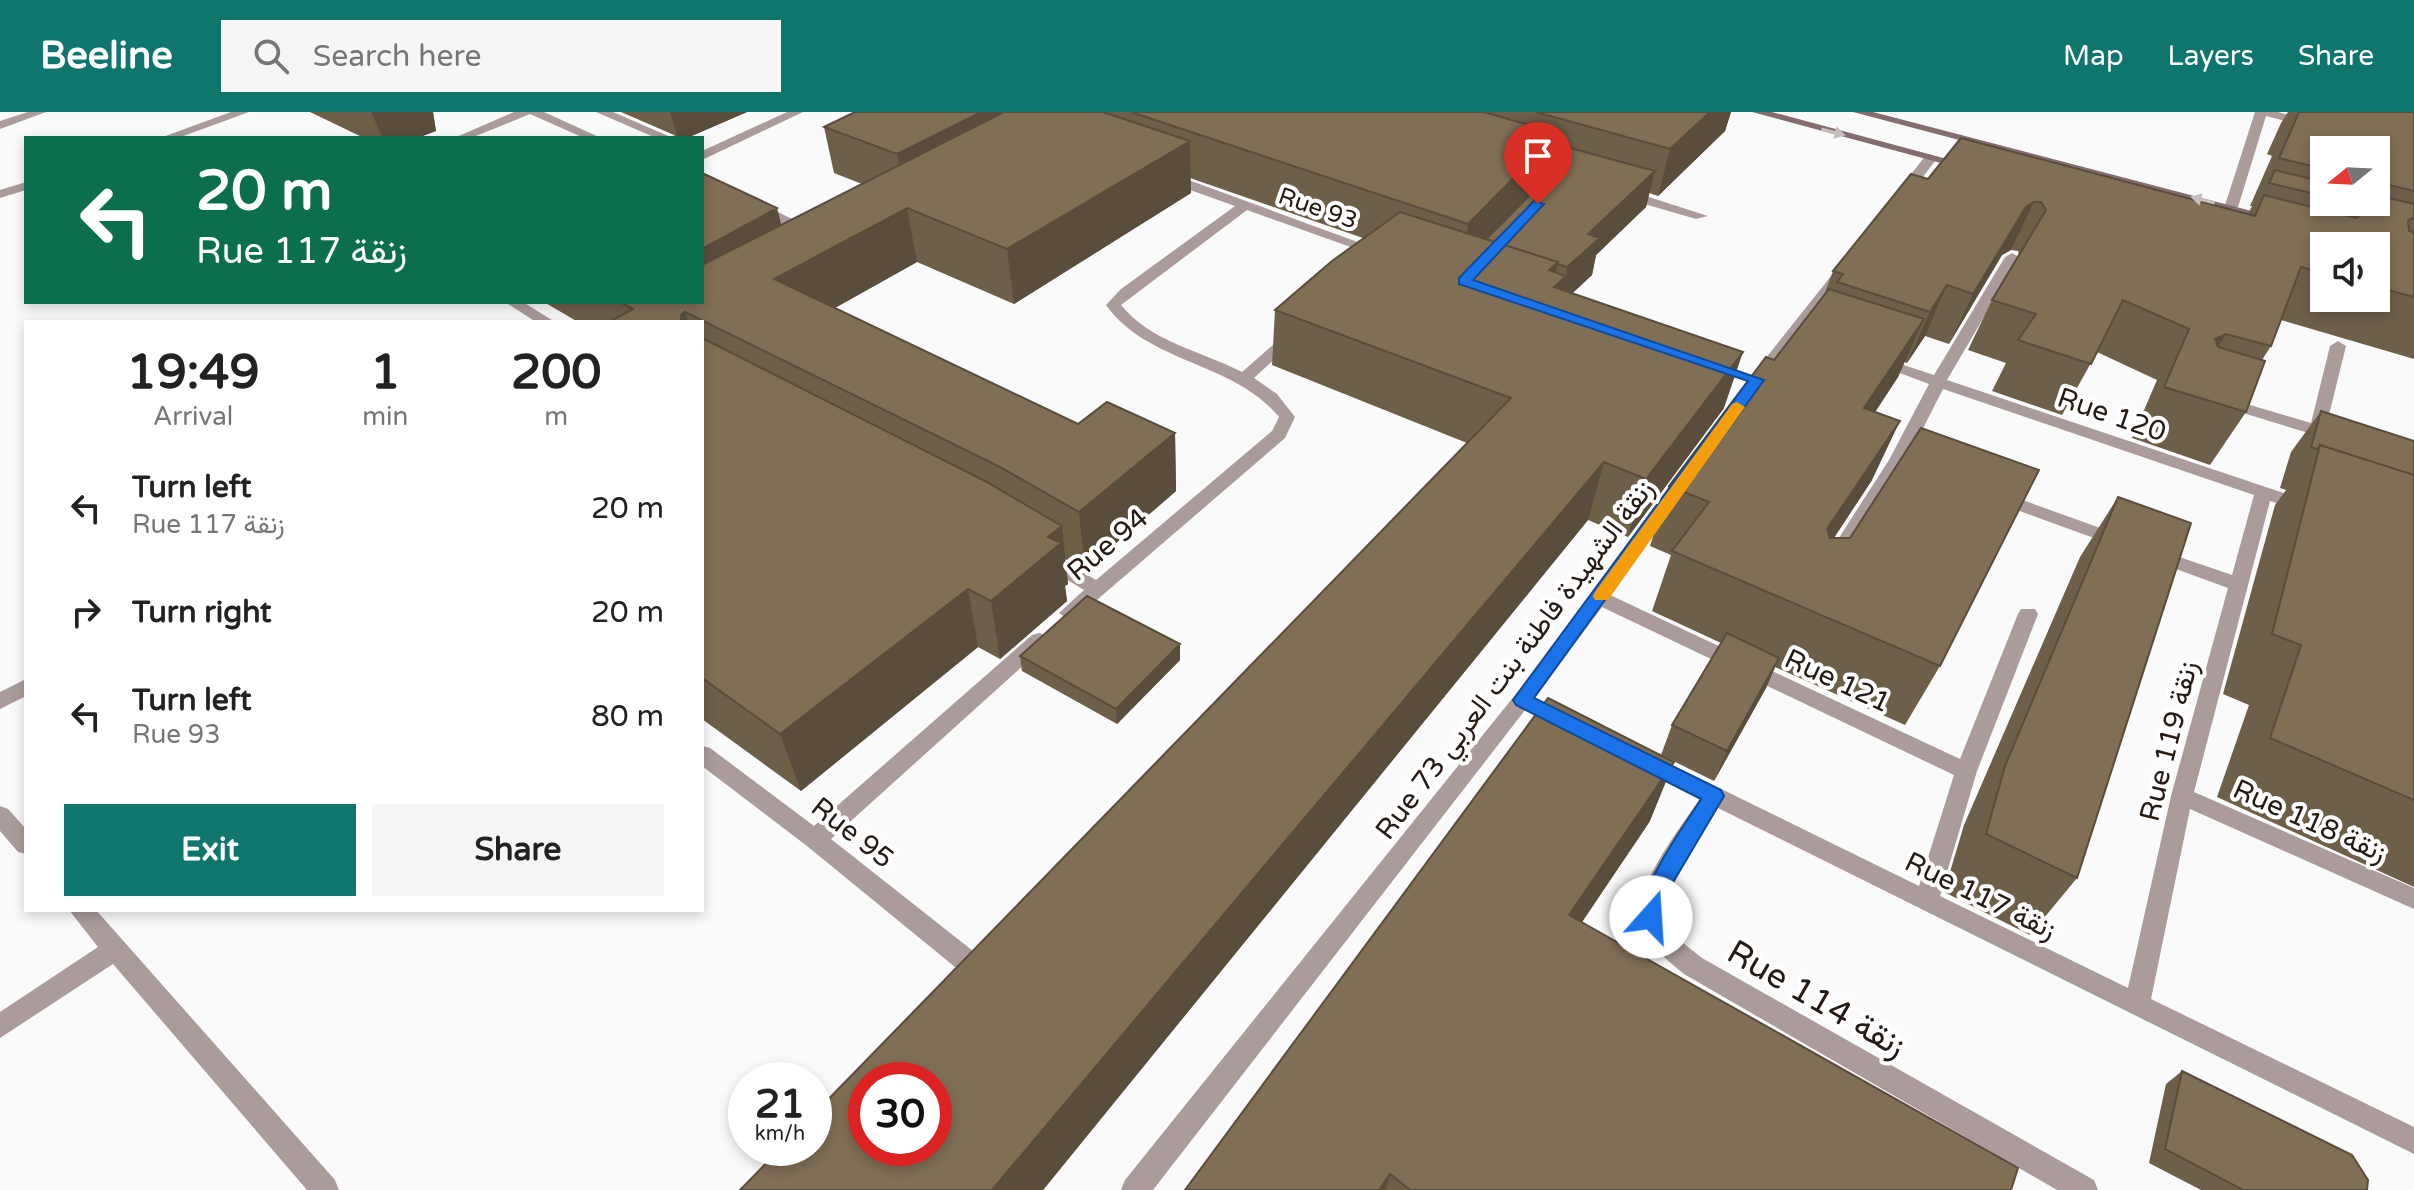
<!DOCTYPE html>
<html lang="en">
<head>
<meta charset="utf-8">
<style>
	body { margin:0; font-family:"Varela Round",Vazirmatn,sans-serif; background:#f6f6f6; color:#222; height:100vh; display:flex; flex-direction:column; font-size:30px; white-space:nowrap }
	* { box-sizing:border-box; margin:0 }
	p { font-size:26px; color:#767676 }
	.icon { flex:none; width:44px; height:44px; fill:none; stroke:currentColor; stroke-width:2; stroke-linecap:round; stroke-linejoin:round }
	.map { position:relative; flex:1; overflow:hidden }
	.panel { position:absolute; left:24px; top:208px; width:680px; height:592px; display:flex; flex-direction:column; background:#fff; border-radius:0px; box-shadow:0 4px 12px #0003 }
	.panel>* { flex:none }
	.guide { position:absolute; left:24px; top:24px; width:680px; height:168px; border-radius:0px; box-shadow:0 4px 12px #0003; background:#0b6e4f; color:#fff; overflow:hidden }
	.needle { width:52px; rotate:252deg }
	.fabs { position:absolute; left:2310px; top:24px; display:grid; gap:16px }
	.fabs a { display:grid; place-items:center; width:80px; height:80px; border-radius:0px; background:#fff; box-shadow:0 4px 12px #0003; font-size:40px }
	.speed { position:absolute; left:728px; top:950px; display:flex; gap:16px; font-size:40px; font-weight:700; text-align:center }
	.speed>* { display:grid; place-content:center; width:104px; height:104px; border-radius:50%; background:#fff; box-shadow:0 4px 12px #0003; line-height:1 }
	.speed small { font-size:20px; font-weight:400 }
	.speed .limit { border:12px solid #d22; background:#fff; color:#111 }
	.pin { position:absolute; display:grid; place-items:center; width:68px; height:68px; color:#fff; margin:-82px -34px; border-radius:50% 50% 50% 0; rotate:-45deg; box-shadow:0 0 8px #0007 }
	.pin .icon { rotate:45deg }
	.me { position:absolute; width:88px; margin:-44px; rotate:19deg; stroke-linejoin:round; filter:drop-shadow(0 0 6px #0008) }
	.turn { display:flex; align-items:center; gap:28px; height:168px; padding:0 40px; font-size:36px }
	.turn .icon { width:104px; height:104px; stroke-width:2.5 }
	.turn b { display:block; font-size:56px; line-height:68px }
	.eta { display:flex; justify-content:space-evenly; align-items:center; height:136px; text-align:center }
	.eta b { font-size:48px; font-weight:700; line-height:56px }
	.cta { display:flex; gap:16px; margin-top:auto; padding:16px 40px }
	.cta a { flex:1; height:92px; border-radius:0px; background:#0f766e; color:#fff; font-size:32px; font-weight:700; line-height:92px; text-align:center }
	.cta a+a { background:#f6f6f6; color:#222 }
	ul { padding:0; list-style:none }
	li { display:flex; align-items:center; gap:24px; height:104px; padding:0 40px }
	li div { flex:1 }
	li b { display:block; font-size:30px }
	li em { font-style:normal }
	header { display:flex; align-items:center; gap:48px; box-sizing:border-box; height:112px; padding:0 40px; background:#0f766e; color:#fff }
	header strong { font-size:38px }
	nav { display:flex; gap:44px; margin-inline-start:auto; font-size:28px }
	.search { width:560px; height:72px; background:#f6f6f6; display:flex; align-items:center; gap:20px; box-sizing:border-box; padding:0 28px; border-radius:0px; color:#767676; font-size:30px }
	.map>svg:first-child { display:block }
	.lines { fill:none; stroke-linecap:round; stroke-linejoin:round }
	.street { fill:#ab9b9b; fill-rule:evenodd }
	.secondary { fill:#846d6e; fill-rule:evenodd }
	.wall { fill:#6e5f49; fill-rule:evenodd }
	.shaded-wall { fill:#5a4d3c }
	.building { fill:#806e55; stroke:#5a4d3c; stroke-width:2; fill-rule:evenodd }
	.oneway { fill:#c8bdbe }
	.route { fill:#1a73e8; stroke:#114b97; stroke-width:2 }
	.slow { fill:#f59e0b }
	.labels { text-anchor:middle; stroke-width:8; stroke-linejoin:round; paint-order:stroke }
	.far-street-label { font-size:24px; fill:#251a14; stroke:#fff }
	.street-label { font-size:28px; fill:#251a14; stroke:#fff }
	.near-street-label { font-size:34px; fill:#251a14; stroke:#fff }
</style>
</head>
<body>
<header>
<strong>Beeline</strong>
<div class="search"><svg class="icon" aria-label="search" viewBox="0 0 24 24"><circle cx="10" cy="10" r="6"/><path d="M15 15l6 6"/></svg>Search here</div>
<nav><a>Map</a><a>Layers</a><a>Share</a></nav>
</header>
<div class="map">
<svg width="2414" height="1078" viewBox="0 0 2414 1078">
	<rect width="100%" height="100%" fill="#fafafa"/>
	<g class="lines">
		<path class="street" d="M 28,0 L 46,0 L 0,17 L 0,9 Z
			M 231,0 L 249,0 L 178,26 L 160,26 Z
			M 514,0 L 544,0 L 601,26 L 584,26 L 530,2 L 471,26 L 454,26 Z
			M 596,0 L 613,0 L 673,26 L 656,26 Z
			M 787,0 L 803,0 L 702,48 L 702,39 Z
			M 2255,0 L 2278,0 L 2315,11 L 2309,15 L 2266,4 L 2231,118 L 2219,121 L 2217,118 Z
			M 1927,42 L 1938,45 L 1907,86 L 1897,86 L 1897,80 Z
			M 1162,62 L 1172,62 L 1385,140 L 1378,144 L 1373,143 L 1247,98 L 1121,193 C 1151,230 1201,239 1242,260 L 1289,219 L 1299,219 L 1299,225 L 1254,266 L 1277,282 L 1295,305 L 1285,326 L 1076,506 L 1069,508 L 1059,501 L 1084,478 L 1038,450 L 1036,446 L 1038,442 L 1052,442 L 1096,468 L 1272,319 L 1279,305 C 1233,249 1148,252 1106,193 L 1121,177 L 1235,94 L 1162,68 Z
			M 26,70 L 26,78 L 0,86 L 0,78 Z
			M 1617,78 L 1627,78 L 1708,104 L 1696,107 L 1617,84 Z
			M 750,91 L 760,91 L 820,121 L 808,124 L 750,97 Z
			M 2012,141 L 2019,145 L 1947,268 L 2310,390 L 2313,394 L 2304,400 L 2270,389 L 2194,680 L 2414,776 L 2414,797 L 2190,697 L 2151,887 L 2414,1015 L 2414,1042 L 1718,696 L 1674,767 L 1664,796 L 1664,807 L 1677,826 L 1702,846 L 2094,1068 L 2098,1078 L 2057,1078 L 1684,862 C 1667,848 1647,832 1641,809 C 1632,777 1682,713 1700,687 L 1640,657 L 1637,651 L 1640,645 L 1648,643 L 1656,645 L 1919,774 L 1954,663 L 1602,495 L 1529,593 L 1153,1078 L 1121,1078 L 1125,1068 L 1515,583 L 1668,379 L 1674,377 L 1683,383 L 1610,483 L 1960,647 L 2018,502 L 2021,497 L 2035,497 L 2038,502 L 1977,659 L 1940,784 L 2128,876 L 2171,684 L 2228,476 L 2146,446 L 2144,442 L 2153,436 L 2232,463 L 2254,383 L 1943,277 L 1907,348 L 1840,453 L 1826,453 L 1824,449 L 1889,348 L 1929,272 L 1868,249 L 1876,244 L 1934,263 L 2005,145 Z
			M 1840,158 L 1847,162 L 1762,272 L 1750,272 L 1750,266 L 1835,159 Z
			M 505,190 L 523,190 L 555,210 L 536,210 Z
			M 2338,229 L 2346,234 L 2326,315 L 2342,323 L 2340,327 L 2328,327 L 2217,293 L 2215,290 L 2223,285 L 2311,311 L 2330,234 Z
			M 1995,378 L 2125,425 L 2128,429 L 2125,433 L 2113,433 L 1989,388 L 1986,384 L 1989,380 Z
			M 1039,521 L 1046,523 L 1049,528 L 1046,533 L 831,727 L 973,839 L 976,847 L 973,855 L 964,858 L 955,855 L 807,734 L 702,654 L 702,634 L 710,636 L 814,714 L 1032,523 Z
			M 26,567 L 26,584 L 0,597 L 0,580 Z
			M 0,694 L 8,697 L 26,717 L 26,742 L 18,740 L 0,719 Z
			M 69,798 L 96,798 L 335,1068 L 339,1078 L 307,1078 L 113,852 L 0,926 L 0,900 L 98,835 Z"/>
		<path class="secondary" d="M 1752,0 L 1772,0 L 1973,54 L 1967,58 Z
			M 1853,0 L 1873,0 L 2282,107 L 2270,110 Z"/>
	</g>
	<path class="wall" d="M 310,0 L 433,0 L 436,19 L 417,26 L 364,26 Z
		M 621,0 L 747,0 L 687,26 L 676,26 L 674,23 Z
		M 855,0 L 1731,0 L 1725,19 L 1658,84 L 1649,81 L 1646,95 L 1596,143 L 1592,163 L 1572,181 L 1724,296 L 1628,425 L 1588,408 L 1043,1078 L 740,1078 L 1467,331 L 1272,253 L 1275,198 L 1363,126 L 1190,66 L 1191,81 L 1014,192 L 917,150 L 835,196 L 1078,312 L 1175,321 L 1176,379 L 1085,458 L 1065,447 L 1068,472 L 1065,474 L 1067,489 L 1000,547 L 978,535 L 801,679 L 702,607 L 702,210 L 578,210 L 544,190 L 702,190 L 781,113 L 862,72 L 834,61 L 824,15 ZM 1547,51 L 1558,54 L 1544,69 Z
		M 2288,0 L 2414,0 L 2414,247 L 2281,208 L 2271,234 L 2262,248 L 2246,300 L 2210,353 L 2132,326 L 2157,268 L 2097,240 L 2062,303 L 1992,279 L 2006,251 L 1968,238 L 1992,188 L 2019,142 L 2018,139 L 2011,138 L 2002,143 L 1949,232 L 1925,224 L 1907,251 L 1904,250 L 1898,265 L 1875,300 L 1872,368 L 1834,426 L 1940,554 L 1905,613 L 1775,555 L 1766,576 L 1714,669 L 1661,643 L 1672,613 L 1721,531 L 1652,499 L 1671,443 L 1650,434 L 1669,374 L 1774,248 L 1824,183 L 1833,159 L 1928,67 L 2248,102 L 2252,94 L 2250,94 L 2272,44 L 2267,42 L 2281,11 ZM 2324,38 L 2376,38 L 2376,90 L 2324,90 ZM 2324,134 L 2376,134 L 2376,186 L 2324,186 Z
		M 2321,299 L 2414,329 L 2414,775 L 2217,685 L 2249,593 L 2223,582 L 2275,393 L 2286,378 L 2280,376 L 2291,340 Z
		M 2118,385 L 2077,766 L 2030,823 L 1944,780 L 1964,713 L 2080,445 Z
		M 1180,532 L 1180,548 L 1117,612 L 1022,559 L 1020,544 Z
		M 1650,709 L 1582,810 L 2011,1078 L 1185,1078 Z
		M 2182,959 L 2367,1078 L 2201,1078 L 2149,1051 L 2166,972 Z"/>
	<path class="shaded-wall" d="M 371,0 L 433,0 L 436,19 L 417,26 L 383,26 Z
		M 670,0 L 747,0 L 687,26 L 678,26 Z
		M 981,0 L 1062,0 L 905,89 L 897,42 Z
		M 1710,0 L 1731,0 L 1725,19 L 1658,84 L 1670,37 Z
		M 1552,27 L 1543,74 L 1460,161 L 1468,112 Z
		M 1190,29 L 1191,81 L 1014,192 L 1007,137 Z
		M 1655,59 L 1646,95 L 1596,143 L 1592,163 L 1559,194 L 1554,175 L 1566,164 L 1567,155 L 1588,122 Z
		M 2034,90 L 2011,138 L 2002,143 L 1949,232 L 1973,182 L 2026,95 Z
		M 777,96 L 791,150 L 702,190 L 702,137 Z
		M 907,96 L 917,150 L 788,222 L 774,167 Z
		M 1558,150 L 1547,205 L 1549,158 Z
		M 1947,173 L 1925,224 L 1907,251 L 1930,200 Z
		M 685,200 L 688,210 L 681,210 L 681,203 Z
		M 1924,207 L 1898,265 L 1839,355 L 1864,296 Z
		M 2226,222 L 2193,273 L 2215,227 Z
		M 1743,240 L 1724,296 L 1628,425 L 1646,367 Z
		M 1900,309 L 1872,368 L 1800,477 L 1827,417 Z
		M 1175,321 L 1176,379 L 1085,458 L 1079,400 Z
		M 1604,350 L 1588,408 L 1043,1078 L 992,1078 Z
		M 1062,414 L 1068,472 L 1065,474 L 1067,489 L 1000,547 L 991,489 L 1048,425 Z
		M 968,477 L 978,535 L 801,679 L 780,622 Z
		M 1180,532 L 1180,548 L 1117,612 L 1116,597 Z
		M 1779,546 L 1766,576 L 1714,669 L 1727,639 Z
		M 1674,650 L 1650,709 L 1549,859 L 1569,803 Z
		M 1390,1062 L 1386,1078 L 1379,1078 Z"/>
	<path class="building" d="M 855,0 L 981,0 L 897,42 L 824,15 Z
		M 1004,0 L 1103,0 L 1190,29 L 1007,137 L 907,96 L 774,167 L 1078,312 L 1107,290 L 1175,321 L 1079,400 L 1000,355 L 685,200 L 681,203 L 681,210 L 609,210 L 633,197 L 620,190 L 702,190 L 702,153 Z
		M 1131,0 L 1484,0 L 1529,13 L 1552,24 L 1552,27 L 1468,112 Z
		M 1536,0 L 1710,0 L 1670,37 Z
		M 2299,0 L 2414,0 L 2414,79 L 2376,70 L 2376,38 L 2324,38 L 2324,57 L 2279,46 Z
		M 1961,26 L 2255,104 L 2264,83 L 2356,106 L 2360,103 L 2357,92 L 2348,90 L 2376,90 L 2376,83 L 2414,92 L 2414,107 L 2412,106 L 2408,109 L 2409,119 L 2414,120 L 2414,185 L 2376,175 L 2376,134 L 2324,134 L 2324,161 L 2301,155 L 2271,234 L 2226,222 L 2215,227 L 2218,235 L 2265,249 L 2246,300 L 2164,275 L 2189,217 L 2123,188 L 2091,252 L 2018,228 L 2036,202 L 1992,188 L 2046,98 L 2041,90 L 2034,90 L 2026,95 L 1973,182 L 1947,173 L 1930,200 L 1837,170 L 1843,162 L 1833,159 L 1911,62 L 1928,67 Z
		M 1570,36 L 1655,59 L 1588,122 L 1600,126 L 1567,155 L 1558,152 L 1558,150 L 1486,127 L 1568,45 Z
		M 2275,58 L 2324,70 L 2324,84 L 2269,71 Z
		M 702,61 L 777,96 L 702,137 Z
		M 1400,100 L 1558,150 L 1549,158 L 1566,164 L 1554,175 L 1743,240 L 1646,367 L 1604,350 L 992,1078 L 740,1078 L 781,1036 L 814,1036 L 814,1002 L 1511,286 L 1275,198 L 1332,149 ZM 866,968 L 934,968 L 934,1036 L 866,1036 Z
		M 1829,177 L 1924,207 L 1864,296 L 1900,309 L 1827,417 L 1830,426 L 1850,426 L 1921,316 L 2039,358 L 1940,554 L 1672,439 L 1709,390 L 1669,374 L 1766,245 L 1774,248 Z
		M 702,226 L 985,369 L 1062,414 L 1048,425 L 1061,431 L 991,489 L 968,477 L 780,622 L 702,566 Z
		M 2321,299 L 2414,329 L 2414,363 L 2320,333 L 2317,337 L 2311,335 Z
		M 2320,333 L 2414,363 L 2414,688 L 2270,626 L 2301,533 L 2272,522 Z
		M 2118,385 L 2191,411 L 2077,766 L 1986,722 L 2005,654 Z
		M 1087,484 L 1180,532 L 1116,597 L 1020,544 Z
		M 1727,521 L 1779,546 L 1727,639 L 1672,613 Z
		M 1548,586 L 1674,650 L 1569,803 L 2018,1056 L 2011,1078 L 1410,1078 L 1390,1062 L 1379,1078 L 1185,1078 Z
		M 2182,959 L 2352,1043 L 2368,1068 L 2367,1078 L 2243,1078 L 2165,1037 Z"/>
	<defs><path id="oneway-solid" d="M-6-.8H1V-3.2L6.5 0L1 3.2V.8H-6Z" transform="scale(2)"/></defs>
	<g class="oneway">
		<use href="#oneway-solid" transform="translate(1833 20) rotate(14)"/>
		<use href="#oneway-solid" transform="translate(2203 88) rotate(-166)"/>
	</g>
	<path class="route" d="M 1534,89 L 1544,92 L 1473,168 L 1764,268 L 1534,586 L 1721,678 L 1724,684 L 1665,784 L 1658,811 L 1651,814 L 1643,811 C 1631,786 1686,711 1701,687 L 1516,593 L 1513,588 L 1748,269 L 1459,172 L 1459,166 Z"/>
	<path class="slow" d="M 1737,290 L 1745,295 L 1608,488 L 1595,488 L 1593,484 L 1595,480 L 1732,292 Z"/>
	<g class="labels">
		<g class="far-street-label">
			<text transform="translate(1318 96) rotate(19)" y="8">Rue 93</text>
		</g>
		<g class="street-label">
			<text transform="translate(2112 302) rotate(19)" y="10">Rue 120</text>
			<text transform="translate(1107 432) rotate(-40)" y="10">Rue 94</text>
			<text transform="translate(1514 547) rotate(-53)" y="10">Rue 73 زنقة الشهيدة فاطنة بنت العربي</text>
			<text transform="translate(1838 568) rotate(25)" y="10">Rue 121</text>
			<text transform="translate(2168 629) rotate(-76)" y="10">Rue 119 زنقة</text>
			<text transform="translate(2310 708) rotate(24)" y="10">Rue 118 زنقة</text>
			<text transform="translate(853 720) rotate(38)" y="10">Rue 95</text>
			<text transform="translate(1981 783) rotate(26)" y="10">Rue 117 زنقة</text>
		</g>
		<g class="near-street-label">
			<text transform="translate(1817 886) rotate(30)" y="12">Rue 114 زنقة</text>
		</g>
	</g>
</svg>
<div class="fabs">
<a><svg class="needle" viewBox="-14 -14 28 28"><path d="M0-13l5 13h-10z" fill="#e53935"/><path d="M0 13l5-13h-10z" fill="#767676"/></svg></a>
<a><svg class="icon" aria-label="sound" viewBox="0 0 24 24"><path d="M4 9h4l5-4v14l-5-4H4zM17 9q2 3 0 6"/></svg></a>
</div>
<div class="speed"><div>21<small>km/h</small></div><div class="limit">30</div></div>
<div class="pin" style="left:1538px;top:92px;background:#d93025"><svg class="icon" aria-label="arrive" viewBox="0 0 24 24"><path d="M6 21V4h12l-3 4 3 4H6"/></svg></div>
<svg class="me" style="left:1651px;top:805px" viewBox="-20 -20 40 40"><circle r="19" fill="#fff"/><path d="M0-13L10 11 0 6-10 11z" fill="#1a73e8"/></svg>
<div class="guide">
<div class="turn"><svg class="icon" aria-label="left" viewBox="0 0 24 24"><path d="M17 20v-9H6M10 6l-5 5 5 5"/></svg><div><b>20 m</b>Rue 117 زنقة</div></div>
</div>
<section class="panel">
<div class="eta">
<div><b>19:49</b><p>Arrival</p></div>
<div><b>1</b><p>min</p></div>
<div><b>200</b><p>m</p></div>
</div>
<ul>
<li><svg class="icon" aria-label="left" viewBox="0 0 24 24"><path d="M17 20v-9H6M10 6l-5 5 5 5"/></svg><div><b>Turn left</b><p>Rue 117 زنقة</p></div><em>20 m</em></li>
<li><svg class="icon" aria-label="right" viewBox="0 0 24 24"><path d="M7 20v-9h11M14 6l5 5-5 5"/></svg><div><b>Turn right</b></div><em>20 m</em></li>
<li><svg class="icon" aria-label="left" viewBox="0 0 24 24"><path d="M17 20v-9H6M10 6l-5 5 5 5"/></svg><div><b>Turn left</b><p>Rue 93</p></div><em>80 m</em></li>
</ul>
<div class="cta"><a>Exit</a><a>Share</a></div>
</section>
</div>
</body>
</html>
